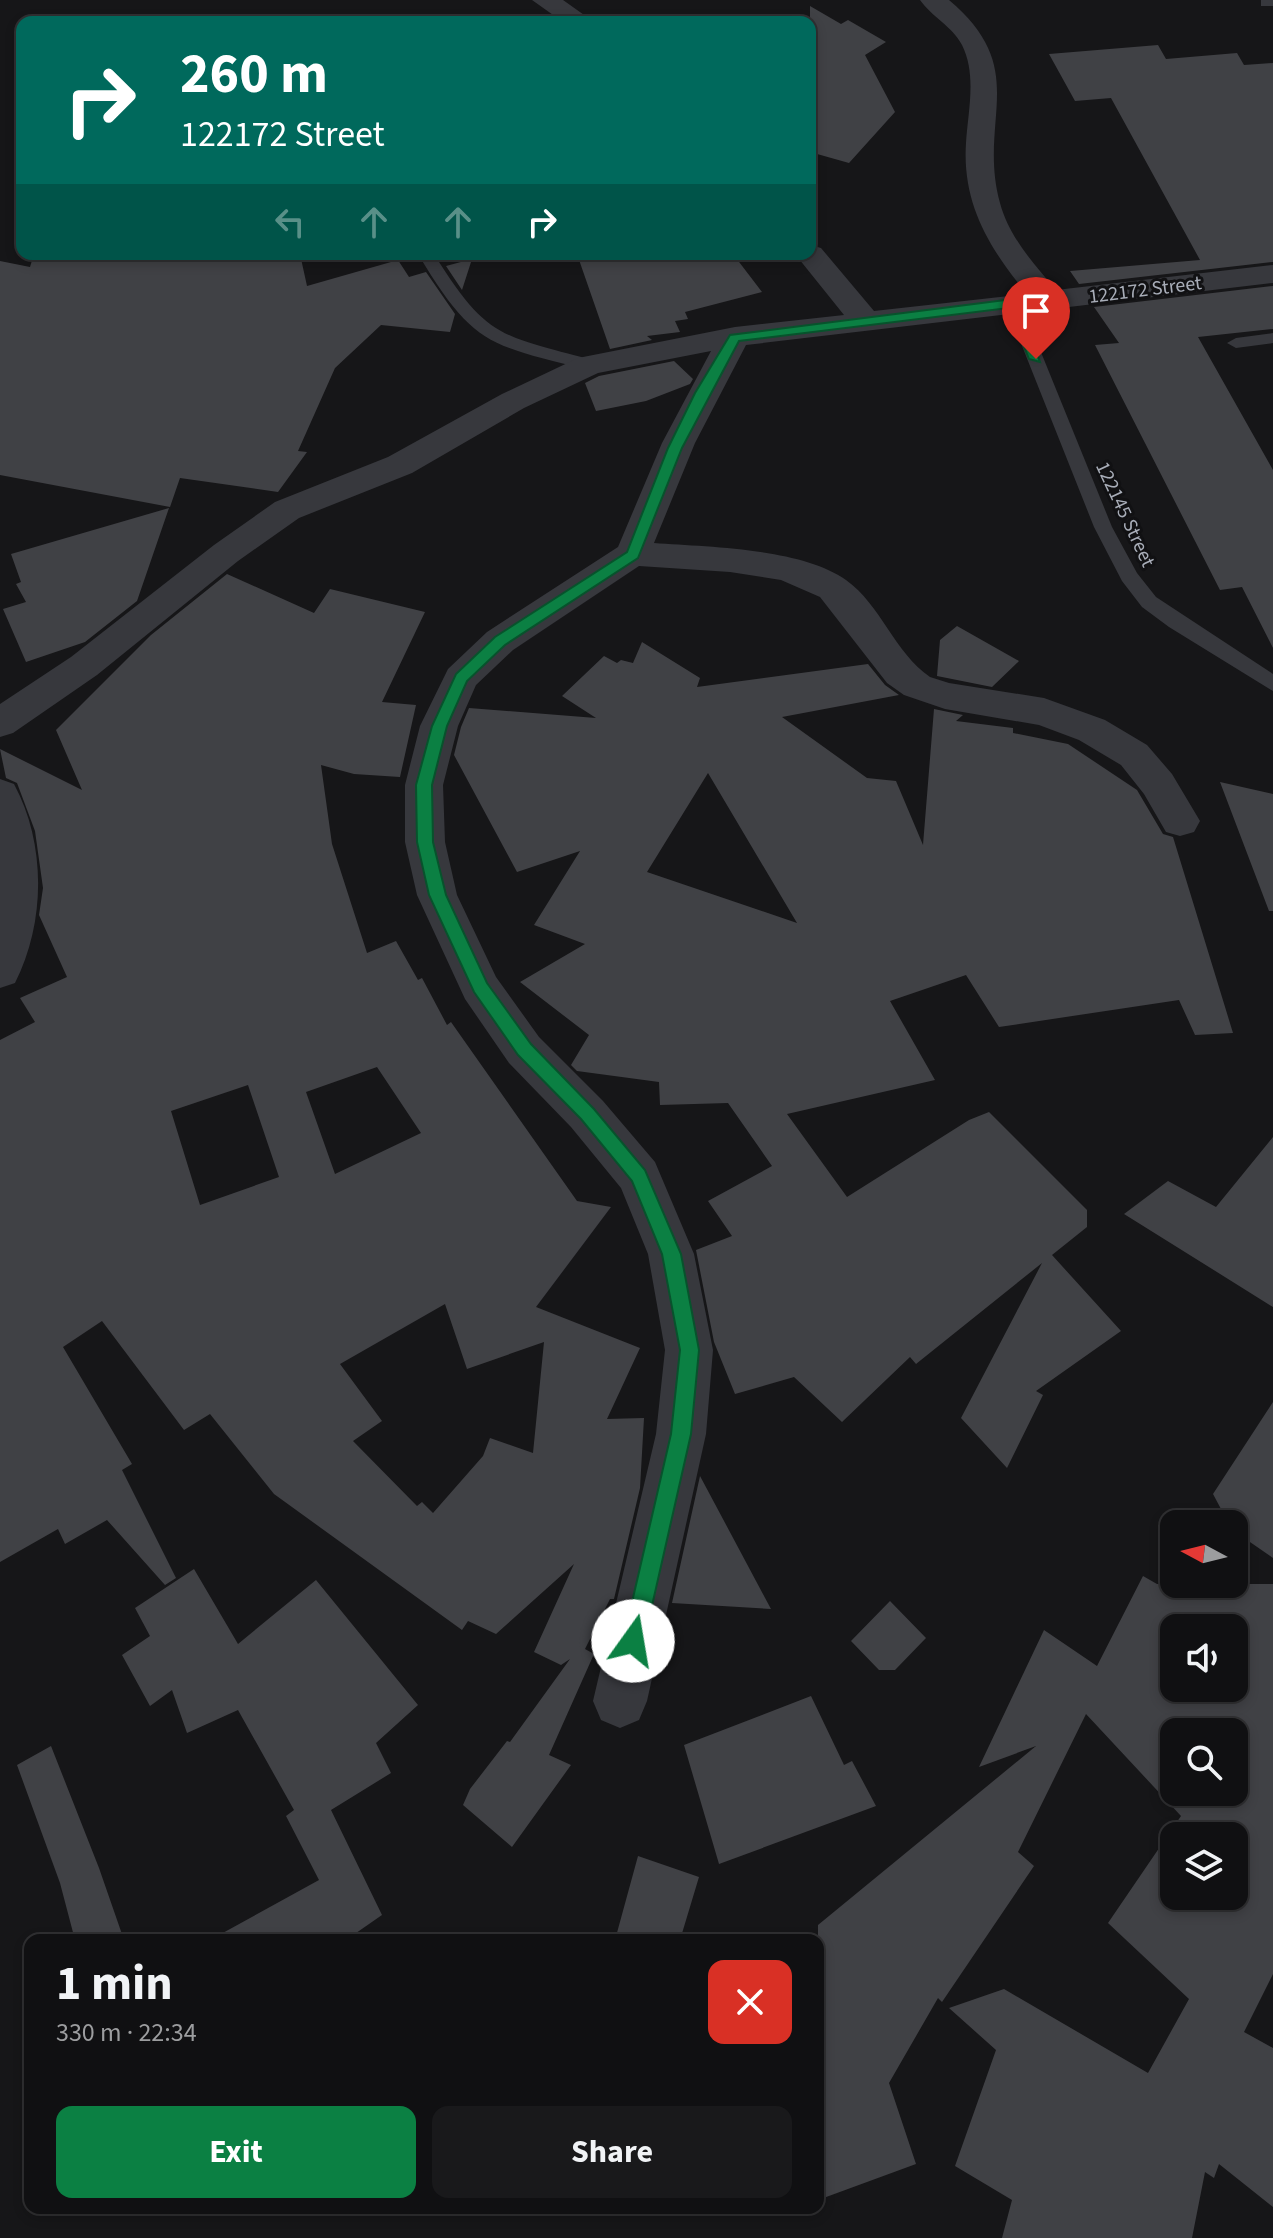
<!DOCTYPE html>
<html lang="en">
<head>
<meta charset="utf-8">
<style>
	body { margin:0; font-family:"Source Sans 3",sans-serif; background:#19191b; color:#f1f3f6; height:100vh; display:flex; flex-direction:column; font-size:30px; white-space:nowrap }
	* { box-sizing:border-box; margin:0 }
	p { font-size:26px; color:#9c9d9f }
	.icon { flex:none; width:44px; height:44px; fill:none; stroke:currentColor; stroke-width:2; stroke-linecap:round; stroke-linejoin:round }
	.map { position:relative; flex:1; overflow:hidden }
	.sheet { position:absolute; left:24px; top:1934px; width:800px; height:280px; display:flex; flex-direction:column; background:#101012; border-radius:16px; box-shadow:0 4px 12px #0003,0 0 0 2px #303032 }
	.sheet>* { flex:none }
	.top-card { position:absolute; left:16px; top:16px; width:800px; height:244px; border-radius:16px; box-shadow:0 4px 12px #0003,0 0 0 2px #303032; background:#00695c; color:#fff; overflow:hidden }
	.needle { width:52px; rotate:277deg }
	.buttons { position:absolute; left:1160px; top:1510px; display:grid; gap:16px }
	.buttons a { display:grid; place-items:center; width:88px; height:88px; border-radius:16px; background:#101012; box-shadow:0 4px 12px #0003,0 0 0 2px #303032; font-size:40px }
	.pin { position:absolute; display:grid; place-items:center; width:68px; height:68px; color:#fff; margin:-82px -34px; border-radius:50% 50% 50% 0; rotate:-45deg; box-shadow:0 0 8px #0007 }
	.pin .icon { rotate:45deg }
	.me { position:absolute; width:88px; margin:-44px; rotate:13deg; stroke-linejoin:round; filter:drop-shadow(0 0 6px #0008) }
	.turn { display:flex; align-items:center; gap:28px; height:168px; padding:0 32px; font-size:36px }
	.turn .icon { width:104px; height:104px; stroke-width:2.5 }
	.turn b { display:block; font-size:56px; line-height:68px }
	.lanes { display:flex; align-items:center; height:76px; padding:0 32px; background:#0003; justify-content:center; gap:40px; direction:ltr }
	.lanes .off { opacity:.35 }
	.round { display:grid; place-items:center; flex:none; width:84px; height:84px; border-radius:16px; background:#19191b }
	.summary { display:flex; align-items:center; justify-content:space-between; height:136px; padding:0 32px }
	h1 { font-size:48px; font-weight:700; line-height:60px }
	.button { display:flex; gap:16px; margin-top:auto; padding:16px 32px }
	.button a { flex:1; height:92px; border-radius:16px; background:#0b8043; color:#fff; font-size:32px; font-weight:700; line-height:92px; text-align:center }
	.button a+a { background:#19191b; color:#f1f3f6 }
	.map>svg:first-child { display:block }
	.building { fill:#404145; fill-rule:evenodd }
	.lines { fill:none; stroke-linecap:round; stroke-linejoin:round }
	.service { fill:#37383d; fill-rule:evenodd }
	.minor { fill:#37383d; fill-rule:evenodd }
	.route { fill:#0b8043; stroke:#07532c; stroke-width:2 }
	.labels { text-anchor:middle; stroke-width:6; stroke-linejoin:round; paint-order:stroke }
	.far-street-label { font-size:20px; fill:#a8adb8; stroke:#111113 }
</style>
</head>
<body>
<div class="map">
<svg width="1273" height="2238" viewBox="0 0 1273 2238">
	<rect width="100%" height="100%" fill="#161618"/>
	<path class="building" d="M 810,6 L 841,24 L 848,20 L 886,42 L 865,55 L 895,112 L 849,163 L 810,152 Z
		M 1158,45 L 1166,59 L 1237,53 L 1244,65 L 1273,63 L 1273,262 L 1079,284 L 1070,271 L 1200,260 L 1111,98 L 1075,101 L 1049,54 Z
		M 34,254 L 300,254 L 307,286 L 398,260 L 409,277 L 426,272 L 455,314 L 450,332 L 381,325 L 335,368 L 298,451 L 307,452 L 278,492 L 180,478 L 170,507 L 0,475 L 0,261 L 30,267 Z
		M 577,254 L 733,254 L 762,292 L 685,312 L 688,319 L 675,321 L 680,332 L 647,336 L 652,340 L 610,349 Z
		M 472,259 L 462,290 L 446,266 Z
		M 1273,286 L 1273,329 L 1198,337 L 1273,470 L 1273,648 L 1242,587 L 1220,590 L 1095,345 L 1119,343 L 1094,307 Z
		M 674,361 L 693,379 L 690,384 L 646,401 L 596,411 L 585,383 L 599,376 Z
		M 169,508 L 137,601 L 85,642 L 26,662 L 3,609 L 26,602 L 16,584 L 21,582 L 11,554 Z
		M 227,574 L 314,613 L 330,589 L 425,612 L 382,702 L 416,705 L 400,777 L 354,774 L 321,765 L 332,844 L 367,953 L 396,941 L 418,980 L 422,978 L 447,1025 L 451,1022 L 577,1201 L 611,1207 L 536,1307 L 640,1348 L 607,1419 L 644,1418 L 640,1488 L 614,1599 L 610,1599 L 585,1649 L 594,1654 L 549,1755 L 571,1765 L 512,1847 L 463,1805 L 470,1789 L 507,1741 L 510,1742 L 570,1659 L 561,1665 L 534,1652 L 574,1564 L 496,1634 L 468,1621 L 462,1630 L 274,1494 L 210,1414 L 184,1430 L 102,1321 L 63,1347 L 132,1464 L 122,1470 L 176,1578 L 165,1585 L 107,1520 L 65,1544 L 58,1529 L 0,1562 L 0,1040 L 35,1022 L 20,998 L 67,977 L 39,915 L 43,888 L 35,831 L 17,783 L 6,778 L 0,749 L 82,790 L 56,730 L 151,635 ZM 377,1067 L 421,1133 L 335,1174 L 306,1092 ZM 248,1085 L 279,1177 L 200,1205 L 171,1111 ZM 445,1304 L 467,1369 L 544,1342 L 533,1453 L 490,1438 L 483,1456 L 433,1513 L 422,1502 L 417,1506 L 353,1441 L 382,1421 L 340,1364 Z
		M 957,626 L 1019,661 L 992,687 L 937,676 L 940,640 Z
		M 642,642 L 700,678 L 697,687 L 868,664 L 885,685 L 899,695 L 782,717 L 867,778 L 896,781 L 923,845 L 934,709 L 963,715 L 956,721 L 1013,728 L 1013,733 L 1068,744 L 1137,790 L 1163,834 L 1173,837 L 1233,1033 L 1195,1035 L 1179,1000 L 999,1027 L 966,975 L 890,1001 L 935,1080 L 787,1114 L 847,1197 L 969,1120 L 989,1112 L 1087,1210 L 1087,1227 L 1052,1255 L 1121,1331 L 1036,1391 L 1043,1395 L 1007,1468 L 961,1418 L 1042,1263 L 916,1364 L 910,1357 L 842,1422 L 794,1377 L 735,1394 L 714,1342 L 696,1250 L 732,1236 L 708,1201 L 772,1166 L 728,1103 L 660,1105 L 659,1082 L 577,1071 L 571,1065 L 589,1035 L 520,982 L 585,944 L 534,925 L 580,851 L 517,872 L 454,755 L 461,727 L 469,708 L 596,718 L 562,696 L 604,656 L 617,663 L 621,660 L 633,663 ZM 708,773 L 797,923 L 647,872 Z
		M 1220,782 L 1273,794 L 1273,911 L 1269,911 Z
		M 1273,1137 L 1273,1307 L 1124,1214 L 1168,1181 L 1216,1207 Z
		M 1273,1402 L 1273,1558 L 1234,1531 L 1234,1524 L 1229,1524 L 1213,1494 Z
		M 700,1476 L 771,1609 L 672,1603 Z
		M 194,1569 L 238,1644 L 316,1580 L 418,1705 L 376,1743 L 391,1773 L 331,1810 L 382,1915 L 346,1940 L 210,1940 L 319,1880 L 286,1816 L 294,1810 L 238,1710 L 187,1733 L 172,1690 L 150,1706 L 122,1655 L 150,1636 L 135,1608 Z
		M 1143,1576 L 1157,1584 L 1273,1584 L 1273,1974 L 1244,2032 L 1273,2048 L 1273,2207 L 1219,2164 L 1214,2178 L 1205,2172 L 1192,2238 L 1002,2238 L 1012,2200 L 955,2166 L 996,2050 L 949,2008 L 1004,1989 L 1148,2073 L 1189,1999 L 1108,1923 L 1181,1816 L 1086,1714 L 1018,1852 L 1034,1866 L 942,2002 L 938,1998 L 889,2083 L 916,2164 L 818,2200 L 818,1925 L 1036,1746 L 979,1767 L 1044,1630 L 1097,1666 ZM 1174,1628 L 1234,1628 L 1234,1688 L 1174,1688 ZM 1174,1732 L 1234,1732 L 1234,1792 L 1174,1792 ZM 1174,1836 L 1234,1836 L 1234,1896 L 1174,1896 Z
		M 890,1601 L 926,1638 L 895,1670 L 879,1670 L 851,1641 Z
		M 811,1696 L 844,1765 L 852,1761 L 876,1806 L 719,1864 L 684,1745 Z
		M 51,1746 L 99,1868 L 124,1940 L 75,1940 L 60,1883 L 17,1765 Z
		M 638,1856 L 699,1877 L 680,1940 L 615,1940 Z"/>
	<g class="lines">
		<path class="service" d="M 1261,0 L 1273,0 L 1273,6 L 1261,6 Z
			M 418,254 L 434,254 C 488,341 502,335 595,361 L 598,365 L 589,370 C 489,345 473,346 418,254 Z
			M 1013,298 L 1021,303 L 1112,527 L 1137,573 L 1156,597 L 1273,674 L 1273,691 L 1169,627 L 1142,607 L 1122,581 L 1094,527 L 1005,303 Z
			M 1273,333 L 1273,343 L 1236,348 L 1227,343 L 1236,338 Z"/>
		<path class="minor" d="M 532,0 L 563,0 L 594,22 L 563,22 Z
			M 920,0 L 949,0 C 1032,70 977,119 1000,203 C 1009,237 1034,264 1056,290 L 1273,265 L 1273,283 L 746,345 L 695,443 L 654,543 C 708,547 801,548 846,580 C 881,605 894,652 930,677 L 949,683 L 1044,698 L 1105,720 L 1147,745 L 1172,774 L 1200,821 L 1194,832 L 1180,836 L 1166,832 L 1144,794 L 1121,765 L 1079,740 L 1039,725 L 945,709 L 904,695 L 887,683 L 820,597 L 781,580 L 730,572 L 639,566 L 513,650 L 476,685 L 458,726 L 443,785 L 445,842 L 457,895 L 496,977 L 539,1037 L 603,1101 L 655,1162 L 694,1254 L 713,1350 L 706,1434 L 647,1701 L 639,1720 L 620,1728 L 601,1720 L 593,1701 L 656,1434 L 665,1350 L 648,1254 L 621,1188 L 571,1127 L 509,1063 L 465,999 L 417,895 L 405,842 L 405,785 L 420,726 L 448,669 L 487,632 L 618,547 L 662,443 L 711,351 L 598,373 L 524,408 L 412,473 L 299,518 L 238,561 L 97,675 L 13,733 L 0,737 L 0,704 L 71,657 L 214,545 L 275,502 L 388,457 L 502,394 L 578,358 L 735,327 L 844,315 L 795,254 L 810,254 L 810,245 L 821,248 L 874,311 L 1027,294 C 989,248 962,204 966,143 C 968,111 977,75 962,45 C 952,26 932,17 920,0 Z
			M 0,779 L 14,784 C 46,843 46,922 15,983 L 0,988 Z"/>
	</g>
	<path class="route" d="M 1013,299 L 1019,303 L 1040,362 L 1029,359 L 1008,308 L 739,341 L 682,448 L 638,558 L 505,645 L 467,681 L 447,726 L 432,785 L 433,842 L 446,895 L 487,983 L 531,1044 L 594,1109 L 645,1170 L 681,1254 L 699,1350 L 691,1434 L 644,1641 L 641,1649 L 633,1652 L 626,1649 L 623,1641 L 671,1434 L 680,1350 L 662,1254 L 632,1181 L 581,1119 L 518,1055 L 474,992 L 429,895 L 417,842 L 416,785 L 432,726 L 456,674 L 495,637 L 627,552 L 668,448 L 695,393 L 730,335 Z"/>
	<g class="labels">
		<g class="far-street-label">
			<text transform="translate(1145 289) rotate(-7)" y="7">122172 Street</text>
			<text transform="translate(1126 514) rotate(65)" y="7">122145 Street</text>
		</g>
	</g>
</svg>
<div class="buttons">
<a><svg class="needle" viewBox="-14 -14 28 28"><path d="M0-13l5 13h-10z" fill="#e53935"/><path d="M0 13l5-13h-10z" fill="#9c9d9f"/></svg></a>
<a><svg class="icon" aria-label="sound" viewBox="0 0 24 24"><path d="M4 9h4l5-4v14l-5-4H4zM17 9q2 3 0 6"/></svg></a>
<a><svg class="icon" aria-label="search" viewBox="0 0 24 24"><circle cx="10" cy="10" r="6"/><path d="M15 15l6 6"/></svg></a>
<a><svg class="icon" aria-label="layers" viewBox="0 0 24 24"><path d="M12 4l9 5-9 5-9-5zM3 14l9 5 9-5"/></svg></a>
</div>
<div class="pin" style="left:1036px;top:359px;background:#d93025"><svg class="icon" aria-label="arrive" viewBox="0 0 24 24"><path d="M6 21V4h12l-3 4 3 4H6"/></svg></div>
<svg class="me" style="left:633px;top:1641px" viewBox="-20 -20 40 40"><circle r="19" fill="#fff"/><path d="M0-13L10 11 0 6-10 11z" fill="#0b8043"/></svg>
<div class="top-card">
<div class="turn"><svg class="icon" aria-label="right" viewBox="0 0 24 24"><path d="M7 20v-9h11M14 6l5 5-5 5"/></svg><div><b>260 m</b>122172 Street</div></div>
<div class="lanes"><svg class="icon off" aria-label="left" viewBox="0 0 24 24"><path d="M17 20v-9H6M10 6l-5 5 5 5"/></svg><svg class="icon off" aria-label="ahead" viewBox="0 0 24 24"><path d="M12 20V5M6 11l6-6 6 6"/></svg><svg class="icon off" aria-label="ahead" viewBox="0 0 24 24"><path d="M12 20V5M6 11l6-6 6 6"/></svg><svg class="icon" aria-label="right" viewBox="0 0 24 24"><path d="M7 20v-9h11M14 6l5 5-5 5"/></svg></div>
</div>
<section class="sheet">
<div class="summary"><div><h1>1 min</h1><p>330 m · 22:34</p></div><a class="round" style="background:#d93025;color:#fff"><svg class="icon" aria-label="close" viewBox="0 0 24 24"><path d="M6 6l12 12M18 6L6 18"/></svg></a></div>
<div class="button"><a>Exit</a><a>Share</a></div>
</section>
</div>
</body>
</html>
